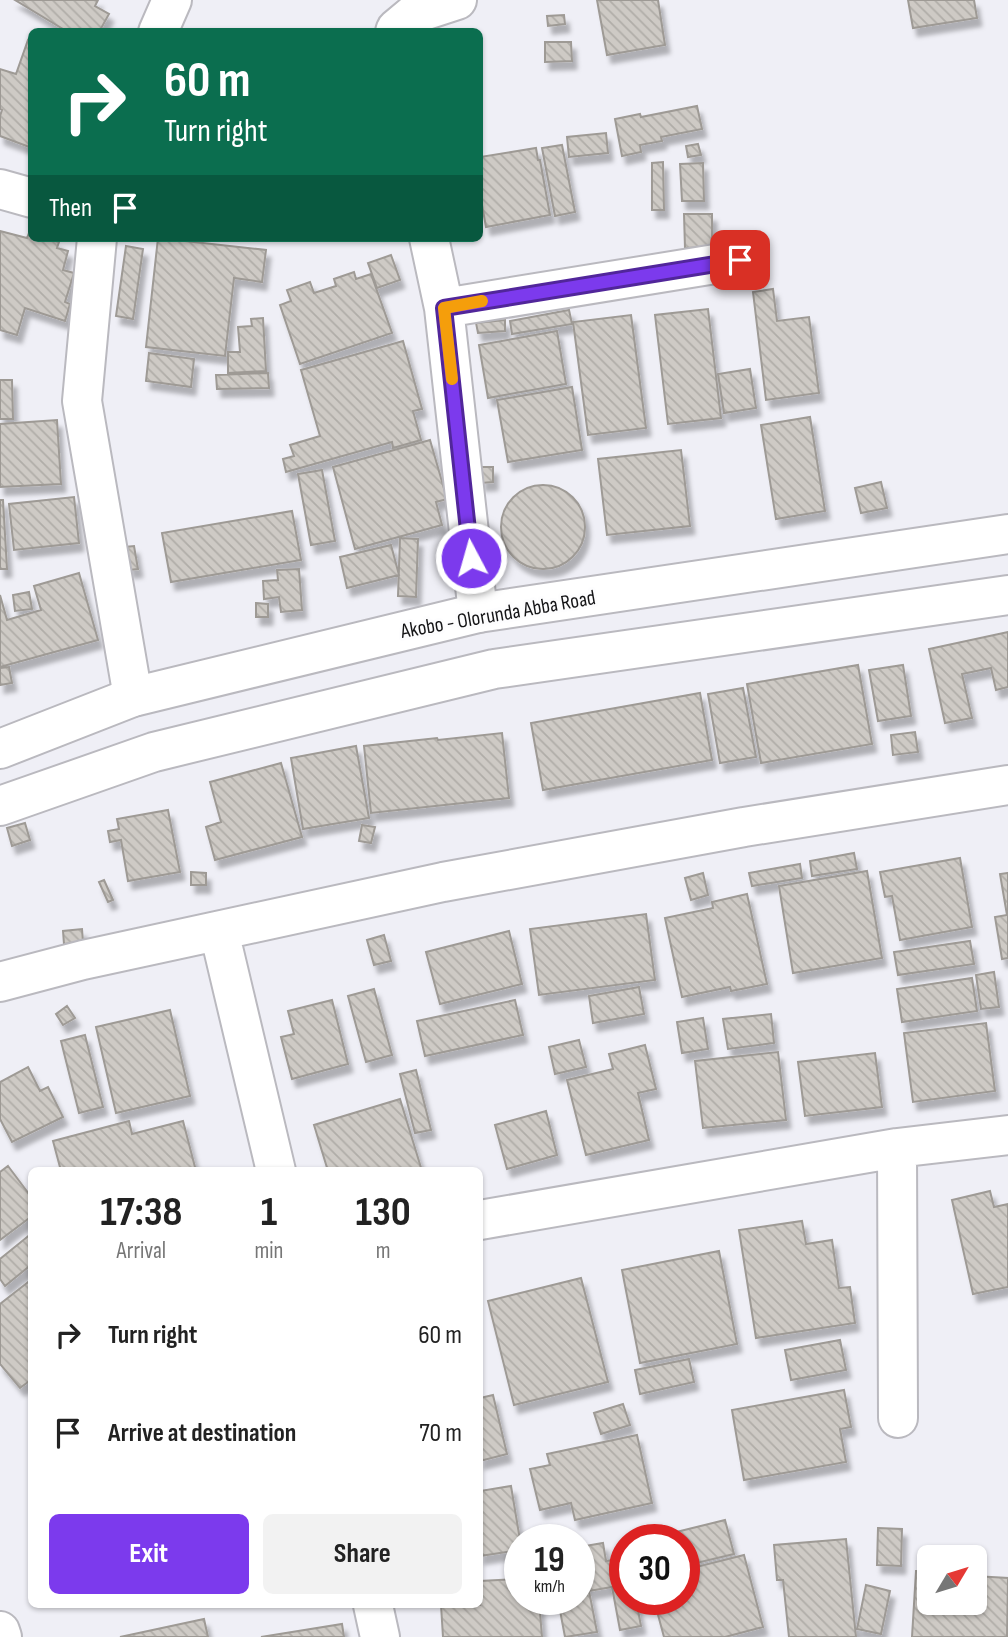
<!DOCTYPE html>
<html lang="en">
<head>
<meta charset="utf-8">
<style>
	body { margin:0; font-family:"Sofia Sans Condensed",sans-serif; background:#f2f2f2; color:#222; height:100vh; display:flex; flex-direction:column; font-size:26px; white-space:nowrap }
	* { box-sizing:border-box; margin:0 }
	p { font-size:23px; color:#767676 }
	.icon { flex:none; width:38px; height:38px; fill:none; stroke:currentColor; stroke-width:2; stroke-linecap:round; stroke-linejoin:round }
	.map { position:relative; flex:1; overflow:hidden }
	.drawer { position:absolute; left:28px; top:1167px; width:455px; height:441px; display:flex; flex-direction:column; background:#fff; border-radius:10px; box-shadow:0 2px 5px #0004 }
	.drawer>* { flex:none }
	.top-card { position:absolute; left:28px; top:28px; width:455px; height:214px; border-radius:10px; box-shadow:0 2px 5px #0004; background:#0b6e4f; color:#fff; overflow:hidden }
	.needle { width:46px; rotate:52deg }
	.controls { position:absolute; left:917px; top:1545px; display:grid; gap:14px }
	.controls a { display:grid; place-items:center; width:70px; height:70px; border-radius:10px; background:#fff; box-shadow:0 2px 5px #0004; font-size:35px }
	.speed { position:absolute; left:504px; top:1524px; display:flex; gap:14px; font-size:35px; font-weight:700; text-align:center }
	.speed>* { display:grid; place-content:center; width:91px; height:91px; border-radius:50%; background:#fff; box-shadow:0 2px 5px #0004; line-height:1 }
	.speed small { font-size:18px; font-weight:400 }
	.speed .limit { border:10px solid #d22; background:#fff; color:#111 }
	.pin { position:absolute; display:grid; place-items:center; width:60px; height:60px; color:#fff; margin:-30px; border-radius:14px; box-shadow:0 4px 10px #0006 }
	.me { position:absolute; width:77px; margin:-38px; rotate:354deg; stroke-linejoin:round; filter:drop-shadow(0 0 5px #0008) }
	.turn { display:flex; align-items:center; gap:24px; height:147px; padding:0 21px; font-size:32px }
	.turn .icon { width:91px; height:91px; stroke-width:2.5 }
	.turn b { display:block; font-size:49px; line-height:60px }
	.then { display:flex; align-items:center; height:66px; padding:0 21px; background:#0003; gap:14px; font-size:26px }
	.eta { display:flex; justify-content:space-evenly; align-items:center; height:119px; text-align:center }
	.eta b { font-size:42px; font-weight:700; line-height:49px }
	.button { display:flex; gap:14px; margin-top:auto; padding:14px 21px }
	.button a { flex:1; height:80px; border-radius:10px; background:#7c3aed; color:#fff; font-size:28px; font-weight:700; line-height:80px; text-align:center }
	.button a+a { background:#f2f2f2; color:#222 }
	ul { padding:0; list-style:none }
	li { display:flex; align-items:center; gap:21px; height:98px; padding:0 21px }
	li div { flex:1 }
	li b { display:block; font-size:26px }
	li em { font-style:normal }
	.map>svg:first-child { display:block }
	.building { fill:url(#building-back-hatch); stroke:#9e9a95; stroke-width:2; filter:url(#shadow) }
	.lines { fill:none; stroke-linecap:round; stroke-linejoin:round }
	.minor-casing { stroke:#bab9bf; stroke-width:42 }
	.major-casing { stroke:#bab9bf; stroke-width:42 }
	.minor { stroke:#fff; stroke-width:38 }
	.major { stroke:#fff; stroke-width:38 }
	.route-casing { stroke:#51269a; stroke-width:18 }
	.route { stroke:#7c3aed; stroke-width:12 }
	.slow { stroke:#f59e0b; stroke-width:12 }
	.labels { text-anchor:middle; stroke-width:6; stroke-linejoin:round; paint-order:stroke }
	.street-label { font-size:21px; fill:#151517; stroke:#fdfdfe }
</style>
</head>
<body>
<div class="map">
<svg width="1008" height="1637" viewBox="0 0 1008 1637">
	<defs>
		<pattern id="building-back-hatch" width="6" height="6" patternUnits="userSpaceOnUse" patternTransform="scale(1.75)"><rect width="6" height="6" fill="#cecac5"/><path d="M-1 5l2 2M0 0l6 6M5-1l2 2" fill="none" stroke="#b0ada8"/></pattern>
		<filter id="shadow"><feDropShadow dx="4.5" dy="8" stdDeviation="2" flood-color="#0004"/></filter>
	</defs>
	<rect width="100%" height="100%" fill="#efeff6"/>
	<path class="building" d="M 15,0 L 98,0 L 95,6 L 109,14 L 99,32 L 68,32 Z
		M 597,0 L 658,0 L 665,45 L 607,55 Z
		M 908,0 L 974,0 L 977,18 L 913,28 Z
		M 564,15 L 565,24 L 548,26 L 547,16 Z
		M 28,40 L 32,42 L 32,148 L 0,136 L 0,116 L 2,110 L 0,109 L 0,69 L 16,74 Z
		M 545,42 L 571,42 L 572,61 L 545,62 Z
		M 697,106 L 702,129 L 661,137 L 662,141 L 640,145 L 641,152 L 622,156 L 615,119 L 640,114 L 641,117 Z
		M 606,133 L 608,153 L 569,157 L 567,137 Z
		M 698,144 L 701,155 L 688,157 L 686,146 Z
		M 562,145 L 575,212 L 555,216 L 542,148 Z
		M 536,148 L 538,160 L 540,160 L 550,215 L 486,227 L 480,194 L 480,157 Z
		M 663,162 L 664,210 L 652,210 L 652,163 Z
		M 703,163 L 704,201 L 682,201 L 680,164 Z
		M 684,214 L 712,214 L 712,247 L 685,248 Z
		M 0,231 L 27,238 L 29,233 L 32,234 L 32,238 L 44,238 L 59,242 L 57,248 L 68,251 L 63,270 L 74,273 L 65,302 L 70,304 L 65,321 L 25,308 L 17,335 L 0,330 Z
		M 158,238 L 266,250 L 262,282 L 234,278 L 225,356 L 146,347 Z
		M 126,246 L 143,249 L 133,319 L 116,316 Z
		M 391,255 L 400,280 L 377,288 L 368,263 Z
		M 354,272 L 356,279 L 371,274 L 392,333 L 300,364 L 280,305 L 291,301 L 287,290 L 310,282 L 314,293 L 336,286 L 334,279 Z
		M 773,289 L 777,321 L 809,317 L 819,393 L 766,400 L 753,292 Z
		M 708,309 L 721,418 L 668,424 L 655,315 Z
		M 569,310 L 572,324 L 512,334 L 510,321 Z
		M 631,315 L 646,428 L 588,435 L 573,322 Z
		M 263,318 L 266,371 L 228,373 L 228,352 L 240,352 L 238,327 L 252,326 L 251,319 Z
		M 505,320 L 505,331 L 478,333 L 476,323 Z
		M 557,331 L 566,384 L 488,398 L 479,345 Z
		M 403,341 L 422,409 L 413,411 L 421,440 L 393,448 L 392,442 L 286,472 L 283,459 L 294,456 L 290,445 L 320,436 L 301,370 Z
		M 149,353 L 194,359 L 191,387 L 146,381 Z
		M 750,369 L 756,408 L 724,413 L 718,374 Z
		M 268,373 L 269,388 L 217,389 L 216,375 Z
		M 0,380 L 12,380 L 13,419 L 0,419 Z
		M 572,387 L 582,450 L 508,462 L 497,400 Z
		M 810,417 L 825,511 L 776,519 L 761,425 Z
		M 57,420 L 61,484 L 0,487 L 0,424 Z
		M 430,440 L 447,499 L 436,502 L 442,525 L 355,549 L 333,467 Z
		M 681,450 L 690,526 L 607,535 L 598,459 Z
		M 481,467 L 493,467 L 493,482 L 481,483 Z
		M 322,470 L 335,541 L 311,545 L 298,474 Z
		M 881,482 L 887,508 L 861,513 L 855,488 Z
		M501 527a42 42 0 1 1 84 0a42 42 0 1 1-84 0Z
		M 74,497 L 79,543 L 14,550 L 9,504 Z
		M 0,500 L 3,500 L 7,569 L 0,569 Z
		M 292,511 L 301,560 L 171,582 L 162,533 Z
		M 400,538 L 418,539 L 416,597 L 398,596 Z
		M 391,545 L 399,575 L 347,588 L 340,557 Z
		M 134,546 L 138,569 L 129,570 L 125,547 Z
		M 299,569 L 302,610 L 281,612 L 279,597 L 264,599 L 263,581 L 278,580 L 277,570 Z
		M 79,573 L 98,640 L 0,667 L 0,595 L 7,620 L 41,610 L 34,586 Z
		M 29,592 L 32,609 L 15,611 L 13,595 Z
		M 256,603 L 268,604 L 268,617 L 256,617 Z
		M 1008,632 L 1008,687 L 996,690 L 991,668 L 962,674 L 972,718 L 945,723 L 929,649 Z
		M 858,665 L 872,744 L 761,763 L 747,684 Z
		M 903,665 L 911,716 L 878,721 L 869,670 Z
		M 9,667 L 12,683 L 0,685 L 0,668 Z
		M 743,688 L 756,757 L 720,763 L 708,694 Z
		M 700,693 L 712,760 L 543,790 L 531,723 Z
		M 915,732 L 918,752 L 893,755 L 891,735 Z
		M 502,733 L 509,798 L 371,813 L 364,746 L 437,738 L 438,740 Z
		M 356,746 L 369,818 L 303,829 L 291,758 Z
		M 281,763 L 302,837 L 215,860 L 206,827 L 221,822 L 210,782 Z
		M 168,810 L 180,872 L 128,881 L 121,840 L 110,842 L 108,831 L 119,829 L 117,819 Z
		M 25,823 L 30,840 L 12,846 L 7,828 Z
		M 362,825 L 375,827 L 371,843 L 359,841 Z
		M 854,853 L 857,869 L 812,876 L 810,861 Z
		M 960,858 L 972,927 L 900,940 L 892,896 L 885,897 L 880,872 Z
		M 800,864 L 802,878 L 752,886 L 749,873 Z
		M 867,871 L 882,958 L 793,973 L 779,886 Z
		M 191,872 L 206,873 L 206,885 L 191,885 Z
		M 703,873 L 708,895 L 691,900 L 685,878 Z
		M 1008,873 L 1008,958 L 1002,959 L 995,917 L 1007,915 L 1000,874 Z
		M 104,880 L 113,900 L 108,902 L 99,882 Z
		M 747,894 L 767,984 L 731,991 L 730,987 L 682,997 L 665,918 L 713,908 L 712,902 Z
		M 646,914 L 655,980 L 539,995 L 530,929 Z
		M 82,929 L 83,942 L 64,944 L 63,931 Z
		M 509,931 L 522,984 L 440,1004 L 426,952 Z
		M 384,935 L 391,961 L 374,965 L 367,940 Z
		M 970,941 L 974,964 L 898,975 L 894,952 Z
		M 994,972 L 999,1007 L 981,1009 L 976,975 Z
		M 972,978 L 977,1011 L 902,1022 L 897,989 Z
		M 639,987 L 644,1014 L 593,1023 L 589,996 Z
		M 374,989 L 392,1055 L 366,1062 L 348,996 Z
		M 332,1000 L 348,1064 L 292,1079 L 281,1037 L 294,1034 L 288,1011 Z
		M 515,1000 L 523,1035 L 425,1056 L 417,1021 Z
		M 67,1006 L 75,1018 L 63,1025 L 56,1014 Z
		M 170,1010 L 190,1096 L 116,1113 L 96,1027 Z
		M 771,1014 L 774,1043 L 728,1049 L 723,1019 Z
		M 703,1018 L 708,1049 L 682,1053 L 677,1022 Z
		M 986,1023 L 995,1091 L 913,1102 L 904,1033 Z
		M 85,1035 L 103,1107 L 79,1113 L 61,1041 Z
		M 579,1040 L 586,1067 L 555,1074 L 549,1047 Z
		M 645,1045 L 656,1089 L 638,1093 L 649,1140 L 586,1155 L 567,1080 L 613,1069 L 609,1054 Z
		M 778,1052 L 786,1120 L 703,1128 L 695,1061 Z
		M 875,1053 L 882,1107 L 805,1116 L 798,1062 Z
		M 28,1067 L 40,1091 L 48,1087 L 63,1117 L 12,1142 L 0,1119 L 0,1082 Z
		M 416,1070 L 431,1130 L 415,1133 L 400,1074 Z
		M 400,1099 L 422,1171 L 328,1171 L 314,1125 Z
		M 546,1111 L 557,1155 L 507,1169 L 495,1125 Z
		M 129,1121 L 132,1134 L 183,1121 L 196,1171 L 61,1171 L 53,1141 Z
		M 8,1166 L 32,1198 L 32,1216 L 0,1240 L 0,1172 Z
		M 990,1191 L 994,1207 L 1008,1204 L 1008,1287 L 973,1294 L 952,1200 Z
		M 802,1221 L 806,1244 L 832,1240 L 839,1288 L 850,1287 L 855,1323 L 756,1338 L 739,1230 Z
		M 32,1233 L 32,1264 L 5,1286 L 0,1279 L 0,1259 Z
		M 719,1251 L 737,1344 L 640,1363 L 622,1270 Z
		M 581,1278 L 608,1382 L 514,1405 L 488,1301 Z
		M 32,1279 L 32,1379 L 20,1388 L 0,1364 L 0,1304 Z
		M 840,1340 L 846,1370 L 791,1380 L 785,1350 Z
		M 689,1359 L 694,1382 L 640,1394 L 635,1370 Z
		M 844,1390 L 851,1427 L 840,1429 L 846,1462 L 744,1480 L 732,1410 Z
		M 493,1395 L 507,1454 L 480,1461 L 480,1398 Z
		M 623,1404 L 630,1425 L 601,1434 L 594,1413 Z
		M 637,1435 L 652,1503 L 575,1520 L 571,1503 L 540,1510 L 530,1469 L 550,1465 L 547,1454 Z
		M 511,1486 L 520,1540 L 520,1550 L 480,1556 L 480,1491 Z
		M 725,1520 L 734,1554 L 684,1566 L 684,1540 L 665,1540 L 664,1535 Z
		M 878,1528 L 902,1529 L 901,1566 L 877,1565 Z
		M 846,1539 L 856,1637 L 789,1637 L 783,1580 L 777,1580 L 774,1545 Z
		M 603,1543 L 606,1561 L 625,1558 L 625,1600 L 636,1600 L 641,1626 L 620,1630 L 612,1587 L 589,1591 L 597,1632 L 565,1637 L 558,1600 L 579,1600 L 579,1547 Z
		M 744,1555 L 763,1627 L 725,1637 L 664,1637 L 654,1600 L 684,1600 L 684,1570 Z
		M 916,1571 L 929,1572 L 929,1603 L 975,1603 L 975,1576 L 1008,1578 L 1007,1637 L 912,1637 Z
		M 520,1579 L 520,1600 L 539,1600 L 542,1637 L 443,1637 L 441,1605 L 480,1605 L 480,1581 Z
		M 866,1585 L 890,1591 L 881,1634 L 857,1629 Z
		M 204,1619 L 208,1637 L 120,1637 Z
		M 342,1624 L 344,1637 L 261,1637 Z"/>
	<g class="lines">
		<g class="minor-casing">
			<path id="minor" d="M 158,32 L 172,0
				M 395,32 L 396,29 L 414,14 L 457,0
				M 0,189 L 32,198
				M 97,238 L 82,401 L 133,697
				M 429,238 L 444,308 L 478,613
				M 444,308 L 740,260
				M 219,931 L 276,1171
				M 0,982 L 83,960 L 443,882 L 744,827 L 1008,785
				M 897,1148 L 898,1418
				M 480,1220 L 897,1148 L 1008,1135
				M 373,1605 L 380,1637
				M 0,1631 L 2,1637"/>
		</g>
		<g class="major-casing">
			<path id="major" d="M 0,749 L 133,697 L 478,613 L 1008,534
				M 0,806 L 154,752 L 494,669 L 1008,595"/>
		</g>
		<use href="#minor" class="minor"/>
		<use href="#major" class="major"/>
	</g>
	<g class="lines">
		<g class="route-casing">
			<path id="route" d="M 471,558 L 444,308 L 740,260"/>
		</g>
		<use href="#route" class="route"/>
		<path class="slow" d="M 452,379 L 444,308 L 482,301"/>
	</g>
	<g class="labels">
		<g class="street-label">
			<text transform="translate(498 614) rotate(-10)" y="7">Akobo - Olorunda Abba Road</text>
		</g>
	</g>
</svg>
<div class="controls">
<a><svg class="needle" viewBox="-14 -14 28 28"><path d="M0-13l5 13h-10z" fill="#e53935"/><path d="M0 13l5-13h-10z" fill="#767676"/></svg></a>
</div>
<div class="speed"><div>19<small>km/h</small></div><div class="limit">30</div></div>
<div class="pin" style="left:740px;top:260px;background:#d93025"><svg class="icon" aria-label="arrive" viewBox="0 0 24 24"><path d="M6 21V4h12l-3 4 3 4H6"/></svg></div>
<svg class="me" style="left:471px;top:558px" viewBox="-20 -20 40 40"><circle r="17" fill="#7c3aed" stroke="#fff" stroke-width="3"/><path d="M0-11L8 9 0 5-8 9z" fill="#fff"/></svg>
<div class="top-card">
<div class="turn"><svg class="icon" aria-label="right" viewBox="0 0 24 24"><path d="M7 20v-9h11M14 6l5 5-5 5"/></svg><div><b>60 m</b>Turn right</div></div>
<div class="then">Then<svg class="icon" aria-label="arrive" viewBox="0 0 24 24"><path d="M6 21V4h12l-3 4 3 4H6"/></svg></div>
</div>
<section class="drawer">
<div class="eta">
<div><b>17:38</b><p>Arrival</p></div>
<div><b>1</b><p>min</p></div>
<div><b>130</b><p>m</p></div>
</div>
<ul>
<li><svg class="icon" aria-label="right" viewBox="0 0 24 24"><path d="M7 20v-9h11M14 6l5 5-5 5"/></svg><div><b>Turn right</b></div><em>60 m</em></li>
<li><svg class="icon" aria-label="arrive" viewBox="0 0 24 24"><path d="M6 21V4h12l-3 4 3 4H6"/></svg><div><b>Arrive at destination</b></div><em>70 m</em></li>
</ul>
<div class="button"><a>Exit</a><a>Share</a></div>
</section>
</div>
</body>
</html>
